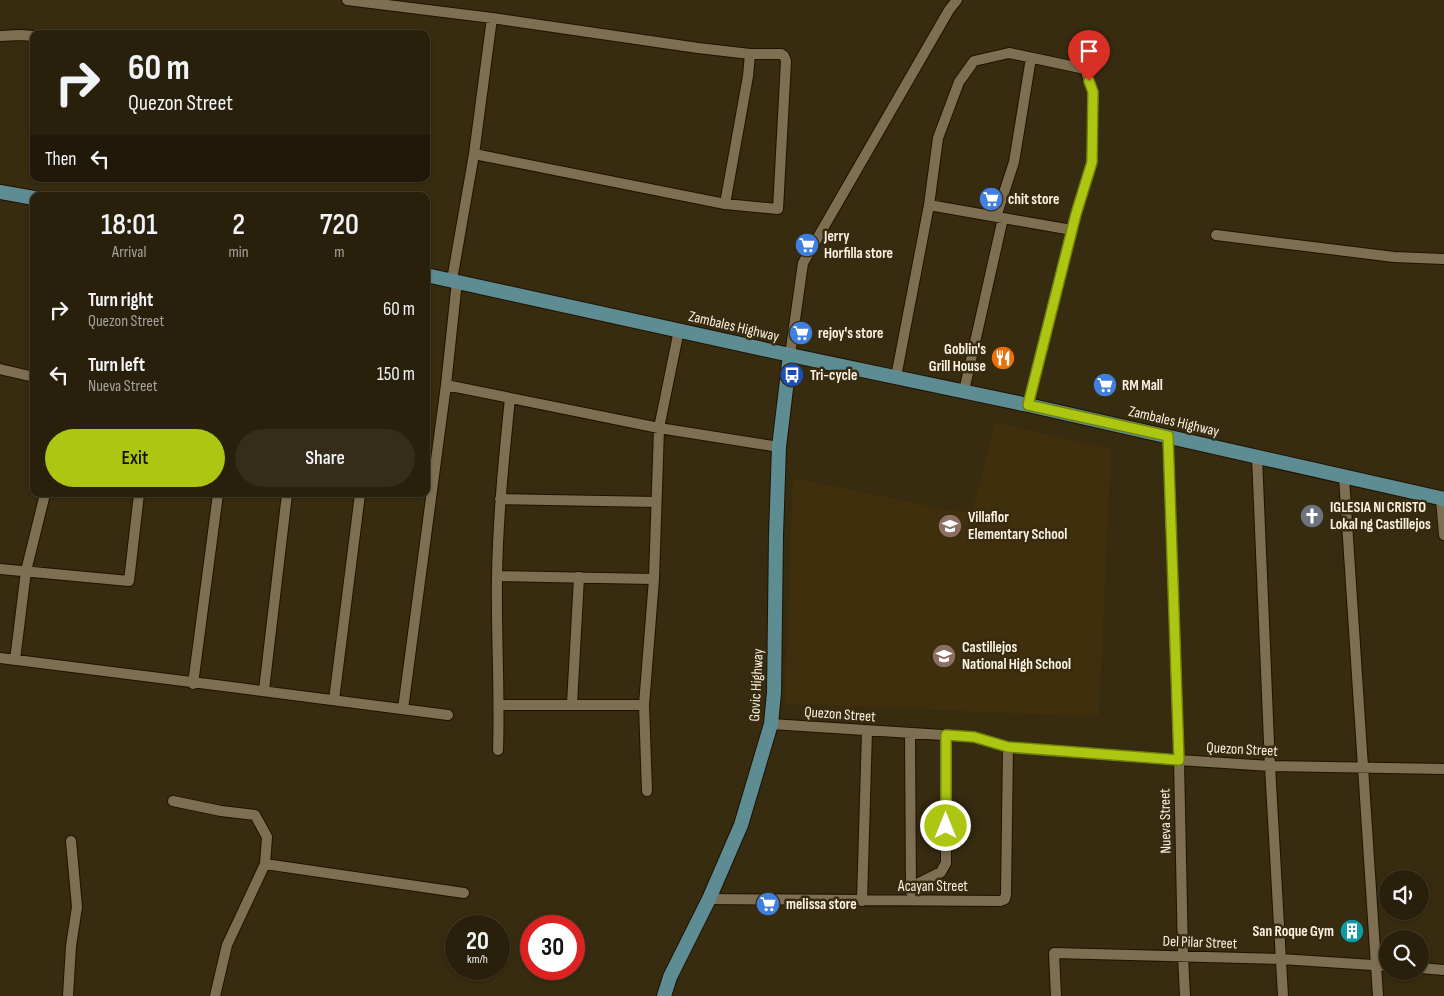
<!DOCTYPE html>
<html lang="en">
<head>
<meta charset="utf-8">
<style>
	body { margin:0; font-family:"Sofia Sans Condensed",sans-serif; background:#352d1a; color:#f1f3f6; height:100vh; display:flex; flex-direction:column; font-size:19px; white-space:nowrap }
	* { box-sizing:border-box; margin:0 }
	p { font-size:16px; color:#a5a39d }
	.icon { flex:none; width:28px; height:28px; fill:none; stroke:currentColor; stroke-width:2; stroke-linecap:round; stroke-linejoin:round }
	.map { position:relative; flex:1; overflow:hidden }
	.details { position:absolute; left:30px; top:192px; width:400px; height:305px; display:flex; flex-direction:column; background:#29200c; border-radius:10px; box-shadow:0 1px 4px #0004,0 0 0 1px #453e2d }
	.details>* { flex:none }
	.banner { position:absolute; left:30px; top:30px; width:400px; height:152px; border-radius:10px; box-shadow:0 1px 4px #0004,0 0 0 1px #453e2d; background:#29200c; color:#f1f3f6; overflow:hidden }
	.fabs { position:absolute; left:1379px; top:870px; display:grid; gap:10px }
	.fabs a { display:grid; place-items:center; width:50px; height:50px; border-radius:50%; background:#29200c; box-shadow:0 1px 4px #0004,0 0 0 1px #453e2d; font-size:25px }
	.speed { position:absolute; left:445px; top:915px; display:flex; gap:10px; font-size:25px; font-weight:700; text-align:center }
	.speed>* { display:grid; place-content:center; width:65px; height:65px; border-radius:50%; background:#29200c; box-shadow:0 1px 4px #0004,0 0 0 1px #453e2d; line-height:1 }
	.speed small { font-size:12px; font-weight:400 }
	.speed .limit { border:8px solid #d22; background:#fff; color:#111 }
	.pin { position:absolute; display:grid; place-items:center; width:42px; height:42px; color:#fff; margin:-51px -21px; border-radius:50% 50% 50% 0; rotate:-45deg; box-shadow:0 0 5px #0007 }
	.pin .icon { rotate:45deg }
	.me { position:absolute; width:55px; margin:-28px; rotate:0deg; stroke-linejoin:round; filter:drop-shadow(0 0 4px #0008) }
	.turn { display:flex; align-items:center; gap:18px; height:105px; padding:0 15px; font-size:22px }
	.turn .icon { width:65px; height:65px; stroke-width:2.5 }
	.turn b { display:block; font-size:35px; line-height:42px }
	.then { display:flex; align-items:center; height:48px; padding:0 15px; background:#0003; gap:10px; font-size:19px }
	.eta { display:flex; justify-content:space-evenly; align-items:center; height:85px; text-align:center }
	.eta b { font-size:30px; font-weight:600; line-height:35px }
	.primary-button { display:flex; gap:10px; margin-top:auto; padding:10px 15px }
	.primary-button a { flex:1; height:58px; border-radius:30px; background:#acc612; color:#111; font-size:20px; font-weight:600; line-height:58px; text-align:center }
	.primary-button a+a { background:#352d1a; color:#f1f3f6 }
	ul { padding:0; list-style:none }
	li { display:flex; align-items:center; gap:15px; height:65px; padding:0 15px }
	li div { flex:1 }
	li b { display:block; font-size:19px }
	li em { font-style:normal }
	.map>svg:first-child { display:block }
	.built { fill:#3f2f0c }
	.lines { fill:none; stroke-linecap:round; stroke-linejoin:round }
	.minor-casing { stroke:#1f1300; stroke-width:12 }
	.major-casing { stroke:#1f1300; stroke-width:16 }
	.minor { stroke:#7e6f53; stroke-width:10 }
	.major { stroke:#5d8c93; stroke-width:14 }
	.route-casing { stroke:#70810c; stroke-width:12 }
	.route { stroke:#acc612; stroke-width:9 }
	.labels { text-anchor:middle; stroke-width:5; stroke-linejoin:round; paint-order:stroke }
	.poi-label { font-size:15px; font-weight:bold; fill:#faf2e2; stroke:#372b10; text-anchor:start }
	.street-label { font-size:15px; fill:#faf2e2; stroke:#372b10 }
</style>
</head>
<body>
<div class="map">
<svg width="1444" height="996" viewBox="0 0 1444 996">
	<rect width="100%" height="100%" fill="#372b10"/>
	<path class="built" d="M 995,422 L 1111,449 L 1099,717 L 785,703 L 793,478 L 954,511 L 972,511 Z"/>
	<g class="lines">
		<g class="minor-casing">
			<path id="minor" d="M 347,0 L 492,18 L 698,48 L 750,54 L 748,76 L 725,204
				M 0,36 L 20,35 L 34,36
				M 474,154 L 725,204 L 778,209 L 786,61 L 784,56 L 781,54 L 750,54
				M 929,205 L 1072,230
				M 996,217 L 1014,162 L 1031,58
				M 1216,235 L 1394,257 L 1444,259
				M 452,280 L 474,154 L 492,18
				M 790,355 L 803,263 L 949,10 L 957,0
				M 0,369 L 34,377
				M 896,377 L 929,205 L 938,138 L 959,82 L 974,61 L 1009,53 L 1085,69 L 1093,92 L 1092,162 L 1076,214 L 1028,405
				M 446,385 L 659,428 L 779,447
				M 964,391 L 1003,218
				M 1168,436 L 1179,760 L 1183,956 L 1185,996
				M 1257,457 L 1270,766 L 1283,996
				M 1344,477 L 1378,996
				M 500,499 L 656,502
				M 1441,499 L 1444,535
				M 0,569 L 129,581 L 139,494
				M 497,576 L 654,579
				M 0,658 C 149,677 299,695 448,715
				M 15,660 L 26,571 L 45,494
				M 193,684 L 218,494
				M 264,690 L 287,494
				M 334,700 L 360,494
				M 572,704 L 579,577
				M 500,705 L 644,705
				M 403,709 L 446,385 L 457,281
				M 771,724 L 974,737 L 1008,747 L 1179,760 L 1270,766 L 1444,769
				M 910,733 L 911,892
				M 498,750 C 500,692 496,634 497,576 C 498,516 504,457 510,398
				M 647,791 L 644,705 L 654,579 L 659,428 L 679,330
				M 173,801 L 221,811 L 255,815 L 267,837 L 265,864 L 227,945 L 215,996
				M 265,864 L 464,893
				M 911,887 L 941,872 L 946,863 L 946,735
				M 709,899 L 1000,901 L 1005,899 L 1006,894 L 1008,747
				M 862,901 L 867,731
				M 1420,968 L 1444,970
				M 68,996 L 71,946 L 77,907 L 71,841
				M 1056,996 L 1054,953 L 1281,959 L 1388,966"/>
		</g>
		<g class="major-casing">
			<path id="major" d="M 0,192 L 34,198
				M 426,275 L 790,355 L 1028,405 L 1444,499
				M 664,996 L 670,977 L 709,899 L 741,825 L 771,724 L 774,693 L 776,535 L 779,447 L 790,355"/>
		</g>
		<use href="#minor" class="minor"/>
		<use href="#major" class="major"/>
	</g>
	<g class="lines">
		<g class="route-casing">
			<path id="route" d="M 946,826 L 946,735 L 974,737 L 1008,747 L 1179,760 L 1168,436 L 1028,405 L 1076,214 L 1092,162 L 1093,92 L 1089,81"/>
		</g>
		<use href="#route" class="route"/>
	</g>
	<defs>
		<g id="supermarket-disc" transform="scale(1.25)"><circle r="9.5" fill="#3f7fe0" stroke="#372b10"/><path d="M-6-5.5h2.5l.6 2H6L4.5 2H-2.5L-4.4-4H-6ZM-1.5 3.2a1.3 1.3 0 1 0 .1 0ZM3 3.2a1.3 1.3 0 1 0 .1 0Z" fill="#fff"/></g>
		<g id="restaurant-disc" transform="scale(1.25)"><circle r="9.5" fill="#e8710a" stroke="#372b10"/><path d="M-5-6h1v4h1v-4h1v4h1v-4h1v5L-1.5 .5V6h-2V.5L-5-1ZM5-6V6H3V1.5H1.5Q1.5-4 5-6Z" fill="#fff"/></g>
		<g id="bus-disc" transform="scale(1.25)"><circle r="9.5" fill="#1a4fb4" stroke="#372b10"/><path d="M-5-6H5V4H4V6H2V4H-2V6H-4V4H-5ZM-3.5-4V0h7V-4ZM-3.5 1.2v1.5H-2V1.2ZM2 1.2v1.5H3.5V1.2Z" fill="#fff"/></g>
		<g id="church-disc" transform="scale(1.25)"><circle r="9.5" fill="#6b7280" stroke="#372b10"/><path d="M-1.2-6h2.4v3.5h3.3v2.4h-3.3V6h-2.4V-.1h-3.3v-2.4h3.3Z" fill="#fff"/></g>
		<g id="school-disc" transform="scale(1.25)"><circle r="9.5" fill="#8d6e63" stroke="#372b10"/><path d="M0-5L7-2L0 1L-7-2ZM-4 1L0 2.5L4 1V4Q0 6-4 4Z" fill="#fff"/></g>
		<g id="building-disc" transform="scale(1.25)"><circle r="9.5" fill="#0f9aa8" stroke="#372b10"/><path d="M-4-6H4V6H1V3H-1V6H-4ZM-2.5-4.3h1.7v1.8h-1.7ZM.8-4.3h1.7v1.8H.8ZM-2.5-1h1.7V.8h-1.7ZM.8-1h1.7V.8H.8Z" fill="#fff"/></g>
	</defs>
	<g fill-rule="evenodd">
		<use href="#supermarket-disc" x="991" y="199"/>
		<use href="#supermarket-disc" x="807" y="245"/>
		<use href="#supermarket-disc" x="801" y="333"/>
		<use href="#restaurant-disc" x="1003" y="358"/>
		<use href="#bus-disc" x="792" y="375"/>
		<use href="#supermarket-disc" x="1105" y="385"/>
		<use href="#church-disc" x="1312" y="516"/>
		<use href="#school-disc" x="950" y="526"/>
		<use href="#school-disc" x="944" y="656"/>
		<use href="#supermarket-disc" x="768" y="904"/>
		<use href="#building-disc" x="1352" y="931"/>
	</g>
	<g class="labels">
		<g class="poi-label">
			<text x="1008" y="204">chit store</text>
			<text x="824" y="241">Jerry<tspan x="824" dy="17">Horfilla store</tspan></text>
			<text x="818" y="338">rejoy's store</text>
			<text x="986" y="354" text-anchor="end">Goblin's<tspan x="986" dy="17">Grill House</tspan></text>
			<text x="810" y="380">Tri-cycle</text>
			<text x="1122" y="390">RM Mall</text>
			<text x="1330" y="512">IGLESIA NI CRISTO<tspan x="1330" dy="17">Lokal ng Castillejos</tspan></text>
			<text x="968" y="522">Villaflor<tspan x="968" dy="17">Elementary School</tspan></text>
			<text x="962" y="652">Castillejos<tspan x="962" dy="17">National High School</tspan></text>
			<text x="786" y="909">melissa store</text>
			<text x="1334" y="936" text-anchor="end">San Roque Gym</text>
		</g>
		<g class="street-label">
			<text transform="translate(734 326) rotate(13)" y="5">Zambales Highway</text>
			<text transform="translate(1174 421) rotate(13)" y="5">Zambales Highway</text>
			<text transform="translate(756 685) rotate(-87)" y="5">Govic Highway</text>
			<text transform="translate(840 714) rotate(4)" y="5">Quezon Street</text>
			<text transform="translate(1242 749) rotate(3)" y="5">Quezon Street</text>
			<text transform="translate(1165 821) rotate(-91)" y="5">Nueva Street</text>
			<text x="933" y="891">Acayan Street</text>
			<text transform="translate(1200 942) rotate(2)" y="5">Del Pilar Street</text>
		</g>
	</g>
</svg>
<div class="fabs">
<a><svg class="icon" aria-label="sound" viewBox="0 0 24 24"><path d="M4 9h4l5-4v14l-5-4H4zM17 9q2 3 0 6"/></svg></a>
<a><svg class="icon" aria-label="search" viewBox="0 0 24 24"><circle cx="10" cy="10" r="6"/><path d="M15 15l6 6"/></svg></a>
</div>
<div class="speed"><div>20<small>km/h</small></div><div class="limit">30</div></div>
<div class="pin" style="left:1089px;top:81px;background:#d93025"><svg class="icon" aria-label="arrive" viewBox="0 0 24 24"><path d="M6 21V4h12l-3 4 3 4H6"/></svg></div>
<svg class="me" style="left:946px;top:826px" viewBox="-20 -20 40 40"><circle r="17" fill="#acc612" stroke="#fff" stroke-width="3"/><path d="M0-11L8 9 0 5-8 9z" fill="#fff"/></svg>
<div class="banner">
<div class="turn"><svg class="icon" aria-label="right" viewBox="0 0 24 24"><path d="M7 20v-9h11M14 6l5 5-5 5"/></svg><div><b>60 m</b>Quezon Street</div></div>
<div class="then">Then<svg class="icon" aria-label="left" viewBox="0 0 24 24"><path d="M17 20v-9H6M10 6l-5 5 5 5"/></svg></div>
</div>
<section class="details">
<div class="eta">
<div><b>18:01</b><p>Arrival</p></div>
<div><b>2</b><p>min</p></div>
<div><b>720</b><p>m</p></div>
</div>
<ul>
<li><svg class="icon" aria-label="right" viewBox="0 0 24 24"><path d="M7 20v-9h11M14 6l5 5-5 5"/></svg><div><b>Turn right</b><p>Quezon Street</p></div><em>60 m</em></li>
<li><svg class="icon" aria-label="left" viewBox="0 0 24 24"><path d="M17 20v-9H6M10 6l-5 5 5 5"/></svg><div><b>Turn left</b><p>Nueva Street</p></div><em>150 m</em></li>
</ul>
<div class="primary-button"><a>Exit</a><a>Share</a></div>
</section>
</div>
</body>
</html>
